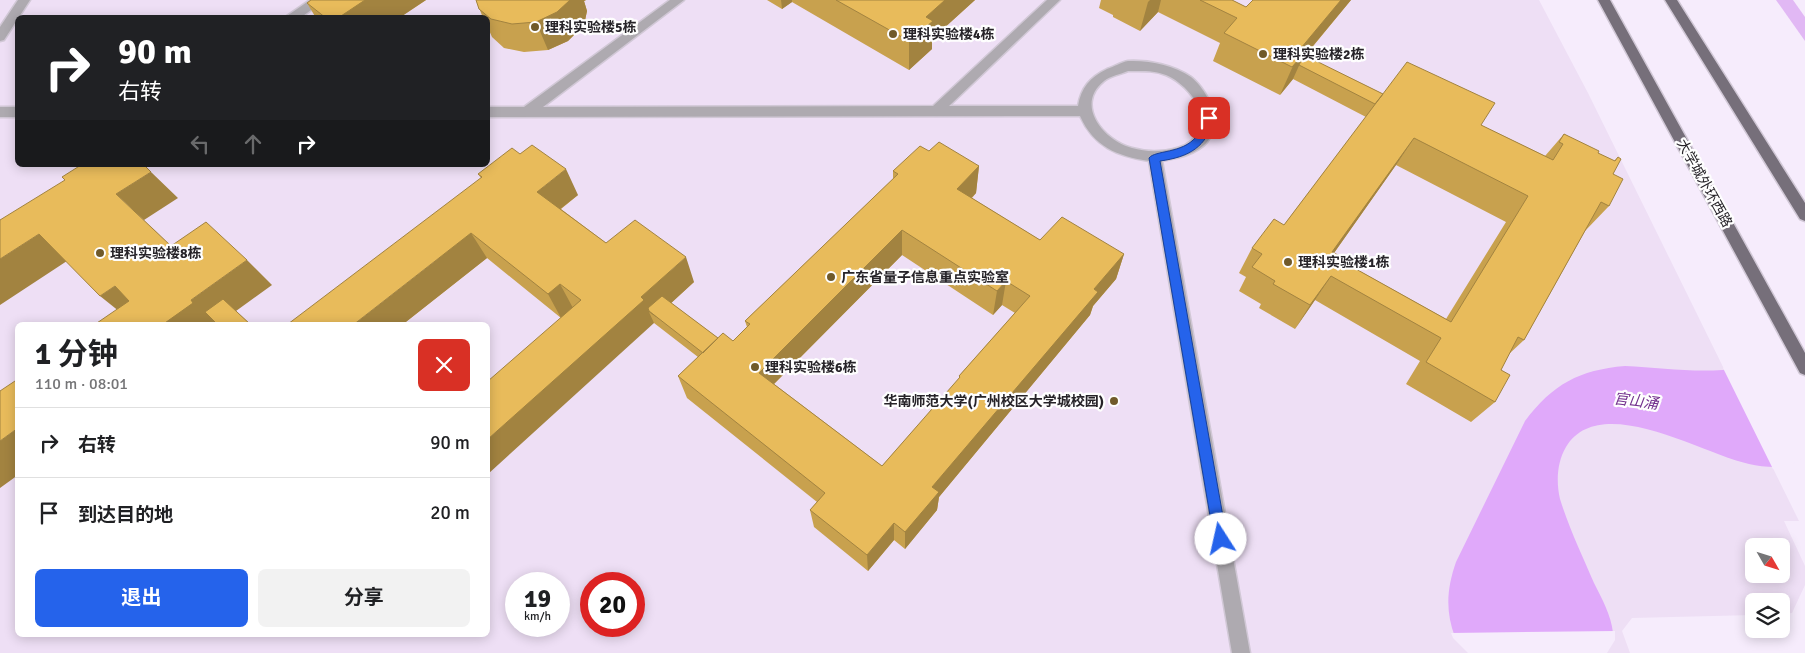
<!DOCTYPE html>
<html lang="zh">
<head>
<meta charset="utf-8">
<style>
	body { margin:0; font-family:Signika,"Noto Sans SC",sans-serif; background:#f2f2f2; color:#202124; height:100vh; display:flex; flex-direction:column; font-size:19px; white-space:nowrap }
	* { box-sizing:border-box; margin:0 }
	p { font-size:16px; color:#757577 }
	.icon { flex:none; width:28px; height:28px; fill:none; stroke:currentColor; stroke-width:2; stroke-linecap:round; stroke-linejoin:round }
	.map { position:relative; flex:1; overflow:hidden }
	.drawer { position:absolute; left:15px; top:322px; width:475px; height:315px; display:flex; flex-direction:column; background:#fff; border-radius:8px; box-shadow:0 2px 12px #0003 }
	.drawer>* { flex:none }
	.guide { position:absolute; left:15px; top:15px; width:475px; height:152px; border-radius:8px; box-shadow:0 2px 12px #0003; background:#202124; color:#fff; overflow:hidden }
	.needle { width:32px; rotate:129deg }
	.buttons { position:absolute; left:1745px; top:538px; display:grid; gap:10px }
	.buttons a { display:grid; place-items:center; width:45px; height:45px; border-radius:8px; background:#fff; box-shadow:0 2px 12px #0003; font-size:25px }
	.speed { position:absolute; left:505px; top:572px; display:flex; gap:10px; font-size:25px; font-weight:700; text-align:center }
	.speed>* { display:grid; place-content:center; width:65px; height:65px; border-radius:50%; background:#fff; box-shadow:0 2px 12px #0003; line-height:1 }
	.speed small { font-size:12px; font-weight:400 }
	.speed .limit { border:8px solid #d22; background:#fff; color:#111 }
	.pin { position:absolute; display:grid; place-items:center; width:42px; height:42px; color:#fff; margin:-21px; border-radius:10px; box-shadow:0 2px 8px #0006 }
	.me { position:absolute; width:55px; margin:-28px; rotate:350deg; stroke-linejoin:round; filter:drop-shadow(0 0 4px #0008) }
	.turn { display:flex; align-items:center; gap:18px; height:105px; padding:0 20px; font-size:22px }
	.turn .icon { width:65px; height:65px; stroke-width:2.5 }
	.turn b { display:block; font-size:35px; line-height:42px }
	.lanes { display:flex; align-items:center; height:48px; padding:0 20px; background:#0003; justify-content:center; gap:25px; direction:ltr }
	.lanes .off { opacity:.35 }
	.round { display:grid; place-items:center; flex:none; width:52px; height:52px; border-radius:8px; background:#f2f2f2 }
	.head { display:flex; align-items:center; justify-content:space-between; height:85px; padding:0 20px }
	h1 { font-size:30px; font-weight:700; line-height:38px }
	.cta { display:flex; gap:10px; margin-top:auto; padding:10px 20px }
	.cta a { flex:1; height:58px; border-radius:8px; background:#2563eb; color:#fff; font-size:20px; font-weight:700; line-height:58px; text-align:center }
	.cta a+a { background:#f2f2f2; color:#202124 }
	ul { padding:0; list-style:none }
	li { display:flex; align-items:center; gap:15px; height:70px; padding:0 20px; border-top:1px solid #e0e0e0 }
	li div { flex:1 }
	li b { display:block; font-size:19px }
	li em { font-style:normal }
	.map>svg:first-child { display:block }
	.built { fill:#eedff5; fill-rule:evenodd }
	.green { fill:#e1b8f4 }
	.water { fill:#e0a9fa }
	.pier { fill:#f6ecfc }
	.lines { fill:none; stroke-linecap:round; stroke-linejoin:round }
	.minor-casing { stroke:#d1c8d6; stroke-width:3 }
	.major-casing { stroke:#d1c8d6; stroke-width:3 }
	.minor { fill:#aeaab0; fill-rule:evenodd }
	.major { fill:#766f7a; fill-rule:evenodd }
	.wall { fill:#c8a14e; fill-rule:evenodd }
	.shaded-wall { fill:#a28340 }
	.building { fill:#e8bb5b; stroke:#a28340; fill-rule:evenodd }
	.route { fill:#2563eb; stroke:#184099 }
	.poi-dot { fill:#705a2a; stroke:#fefefe; stroke-width:2 }
	.labels { text-anchor:middle; stroke-width:4.5; stroke-linejoin:round; paint-order:stroke }
	.poi-label { font-size:14px; font-weight:bold; fill:#262328; stroke:#fefefe; text-anchor:start }
	.street-label { font-size:14px; fill:#262328; stroke:#fefefe }
	.water-label { font-size:15px; font-style:italic; fill:#73318e; stroke:#fefefe }
</style>
</head>
<body>
<div class="map">
<svg width="1805" height="653" viewBox="0 0 1805 653">
	<rect width="100%" height="100%" fill="#f6ecfc"/>
	<path class="built" d="M 0,0 L 1539,0 L 1588,93 L 1799,521 L 1784,521 L 1805,566 L 1805,585 L 1792,613 L 1781,614 L 1781,601 L 1754,601 L 1754,615 L 1632,618 L 1622,631 L 1630,653 L 0,653 ZM 18,18 L 488,18 L 488,165 L 18,165 ZM 18,325 L 488,325 L 488,635 L 18,635 ZM 1754,546 L 1781,546 L 1781,574 L 1754,574 ZM 516,584 L 559,584 L 559,626 L 516,626 ZM 591,584 L 634,584 L 634,626 L 591,626 Z"/>
	<path class="green" d="M 1776,0 L 1793,0 L 1805,17 L 1805,41 Z"/>
	<path class="water" d="M 1625,366 C 1664,368 1702,374 1741,368 L 1775,467 C 1766,467 1757,466 1749,464 C 1702,454 1600,391 1566,447 C 1557,462 1556,482 1560,499 C 1569,528 1582,555 1594,583 C 1602,599 1611,615 1613,633 L 1455,637 C 1445,611 1447,588 1456,562 L 1525,421 C 1553,384 1579,370 1625,366 Z"/>
	<path class="pier" d="M 1805,342 L 1805,457 L 1790,465 L 1773,469 L 1723,368 L 1759,361 Z
		M 1615,631 L 1615,640 L 1607,653 L 1468,653 L 1453,638 L 1451,633 Z"/>
	<g class="lines">
		<g class="minor-casing">
			<path id="minor" d="M 18,0 L 30,0 L 4,40 L 0,41 L 0,27 Z
				M 310,0 L 325,0 L 300,18 L 284,18 Z
				M 670,0 L 684,0 L 543,107 L 933,106 L 1047,0 L 1060,0 L 949,106 L 1078,106 C 1081,88 1090,77 1107,69 C 1114,67 1121,62 1128,61 C 1149,60 1174,65 1191,77 C 1212,94 1226,132 1199,149 C 1187,157 1175,158 1162,161 L 1250,653 L 1232,653 L 1149,161 C 1117,156 1094,147 1080,116 L 488,117 L 488,107 L 524,107 ZM 1128,71 C 1141,71 1154,70 1166,75 C 1192,86 1220,126 1185,145 C 1169,152 1149,153 1132,148 C 1104,141 1074,105 1104,81 C 1110,76 1121,74 1128,71 Z
				M 0,107 L 18,107 L 18,117 L 0,117 Z"/>
		</g>
		<g class="major-casing">
			<path id="major" d="M 1598,0 L 1610,0 L 1805,353 L 1805,375 L 1800,373 Z
				M 1665,0 L 1677,0 L 1805,203 L 1805,221 L 1800,219 Z"/>
		</g>
		<use href="#minor" class="minor"/>
		<use href="#major" class="major"/>
	</g>
	<path class="wall" d="M 311,0 L 426,0 L 399,18 L 316,18 L 307,3 Z
		M 476,0 L 586,0 L 584,1 L 587,11 L 584,25 L 568,41 L 548,50 L 524,52 L 504,48 L 492,37 L 488,28 L 488,18 L 483,18 Z
		M 767,0 L 975,0 L 932,39 L 932,49 L 909,70 L 792,2 L 782,9 Z
		M 1101,0 L 1232,0 L 1246,7 L 1253,0 L 1351,0 L 1305,56 L 1383,94 L 1481,125 L 1545,156 L 1564,134 L 1598,153 L 1614,161 L 1618,157 L 1613,174 L 1609,206 L 1585,231 L 1524,340 L 1509,354 L 1501,370 L 1495,402 L 1471,422 L 1406,384 L 1420,361 L 1315,300 L 1295,329 L 1259,308 L 1261,304 L 1239,291 L 1246,277 L 1239,273 L 1252,248 L 1284,225 L 1366,117 L 1293,79 L 1280,95 L 1213,61 L 1220,43 L 1158,12 L 1140,31 L 1113,17 L 1113,15 L 1099,8 ZM 1396,165 L 1506,222 L 1446,319 L 1338,259 L 1334,253 Z
		M 929,151 L 979,166 L 976,193 L 972,198 L 1040,240 L 1124,254 L 1116,279 L 1093,306 L 1090,315 L 939,497 L 937,510 L 905,549 L 894,540 L 868,571 L 814,527 L 810,510 L 817,502 L 687,398 L 678,376 L 698,357 L 654,323 L 561,318 L 487,258 L 402,325 L 481,178 L 478,174 L 578,195 L 561,209 L 606,243 L 694,282 L 671,303 L 718,338 L 733,341 L 747,327 L 745,321 L 893,179 L 893,171 ZM 902,255 L 993,315 L 1002,305 L 1015,313 L 959,376 L 959,379 L 882,466 L 774,384 Z"/>
	<path class="shaded-wall" d="M 365,0 L 426,0 L 399,18 L 338,18 Z
		M 570,0 L 586,0 L 584,1 L 587,11 L 584,25 L 568,41 L 548,50 L 536,22 Z
		M 781,0 L 792,0 L 792,2 L 782,9 Z
		M 945,0 L 975,0 L 932,39 L 932,49 L 909,70 L 909,41 L 926,17 Z
		M 1150,0 L 1161,0 L 1158,12 L 1140,31 L 1148,2 Z
		M 1341,0 L 1351,0 L 1302,59 L 1293,79 L 1280,95 L 1301,48 Z
		M 1414,138 L 1396,165 L 1317,277 L 1332,252 Z
		M 979,166 L 976,193 L 955,215 L 957,189 Z
		M 566,169 L 578,195 L 550,217 L 537,192 Z
		M 151,172 L 178,198 L 144,220 L 198,271 L 116,194 Z
		M 902,230 L 902,255 L 764,394 L 759,373 Z
		M 471,233 L 487,258 L 402,325 L 353,325 Z
		M 39,234 L 70,259 L 0,305 L 0,259 Z
		M 1124,254 L 1116,279 L 1093,306 L 1090,315 L 939,497 L 937,510 L 905,549 L 905,532 L 932,487 L 1094,289 Z
		M 686,257 L 694,282 L 656,317 L 649,312 L 654,323 L 488,474 L 488,439 L 641,297 Z
		M 247,260 L 272,285 L 236,311 L 251,325 L 162,325 L 191,300 Z
		M 1331,276 L 1315,300 L 1295,329 L 1310,305 Z
		M 1006,281 L 1002,305 L 993,315 L 997,291 Z
		M 560,284 L 573,308 L 561,318 L 548,294 Z
		M 115,286 L 144,310 L 130,320 L 100,296 Z
		M 18,428 L 18,475 L 0,488 L 0,441 Z
		M 894,523 L 894,540 L 868,571 L 867,555 Z"/>
	<path class="building" d="M 311,0 L 365,0 L 338,18 L 326,18 L 307,3 Z
		M 476,0 L 570,0 L 557,12 L 536,22 L 512,24 L 491,19 L 479,9 Z
		M 836,0 L 945,0 L 926,17 L 933,21 L 909,41 Z
		M 1200,0 L 1232,0 L 1246,7 L 1253,0 L 1341,0 L 1301,48 L 1306,51 L 1292,67 L 1224,33 L 1237,18 Z
		M 1304,55 L 1383,94 L 1375,104 L 1299,65 Z
		M 1407,62 L 1495,103 L 1481,125 L 1553,160 L 1563,144 L 1559,142 L 1564,134 L 1599,151 L 1598,153 L 1615,161 L 1618,157 L 1621,159 L 1613,174 L 1623,179 L 1609,206 L 1601,202 L 1524,340 L 1518,337 L 1501,370 L 1510,375 L 1495,402 L 1426,362 L 1441,338 L 1331,276 L 1310,305 L 1273,284 L 1275,281 L 1252,267 L 1262,254 L 1252,248 L 1274,219 L 1284,225 ZM 1414,138 L 1528,196 L 1451,322 L 1338,259 L 1340,256 L 1332,252 Z
		M 939,142 L 979,166 L 957,189 L 1040,240 L 1062,217 L 1124,254 L 1094,289 L 1098,292 L 932,487 L 939,492 L 905,532 L 894,523 L 867,555 L 810,510 L 825,493 L 678,376 L 723,333 L 733,341 L 750,324 L 745,321 L 898,174 L 893,171 L 920,146 L 929,151 ZM 902,230 L 997,291 L 1006,281 L 1030,296 L 959,376 L 960,377 L 882,466 L 759,373 Z
		M 532,145 L 566,169 L 537,192 L 606,243 L 635,220 L 686,257 L 641,297 L 644,300 L 488,439 L 488,381 L 581,300 L 560,284 L 548,294 L 471,233 L 353,325 L 289,325 L 288,324 L 482,177 L 478,174 L 512,148 L 520,154 Z
		M 81,165 L 144,165 L 151,172 L 116,194 L 171,246 L 206,222 L 247,260 L 191,300 L 193,303 L 162,325 L 94,325 L 129,301 L 115,286 L 100,296 L 39,234 L 0,259 L 0,220 L 65,180 L 62,177 Z
		M 662,296 L 718,338 L 703,353 L 649,311 L 648,308 Z
		M 223,299 L 251,325 L 218,325 L 205,312 Z
		M 18,379 L 18,428 L 0,441 L 0,391 Z"/>
	<path class="route" d="M 1209,114 L 1214,118 C 1207,147 1189,157 1160,161 L 1227,539 L 1225,543 L 1221,545 L 1216,543 L 1214,539 L 1149,158 C 1155,150 1182,154 1196,137 C 1201,131 1202,123 1205,115 Z"/>
	<g class="poi-dot">
		<circle cx="535" cy="27" r="5"/>
		<circle cx="893" cy="34" r="5"/>
		<circle cx="1263" cy="54" r="5"/>
		<circle cx="100" cy="253" r="5"/>
		<circle cx="1288" cy="262" r="5"/>
		<circle cx="831" cy="277" r="5"/>
		<circle cx="755" cy="367" r="5"/>
		<circle cx="1114" cy="401" r="5"/>
	</g>
	<g class="labels">
		<g class="poi-label">
			<text x="545" y="32">理科实验楼5栋</text>
			<text x="903" y="39">理科实验楼4栋</text>
			<text x="1273" y="59">理科实验楼2栋</text>
			<text x="110" y="258">理科实验楼8栋</text>
			<text x="1298" y="267">理科实验楼1栋</text>
			<text x="841" y="282">广东省量子信息重点实验室</text>
			<text x="765" y="372">理科实验楼6栋</text>
			<text x="1104" y="406" text-anchor="end">华南师范大学(广州校区大学城校园)</text>
		</g>
		<g class="street-label">
			<text transform="translate(1705 183) rotate(61)" y="5">大学城外环西路</text>
		</g>
		<g class="water-label">
			<text transform="translate(1636 401) rotate(7)" y="5">官山涌</text>
		</g>
	</g>
</svg>
<div class="buttons">
<a><svg class="needle" viewBox="-14 -14 28 28"><path d="M0-13l5 13h-10z" fill="#e53935"/><path d="M0 13l5-13h-10z" fill="#757577"/></svg></a>
<a><svg class="icon" aria-label="layers" viewBox="0 0 24 24"><path d="M12 4l9 5-9 5-9-5zM3 14l9 5 9-5"/></svg></a>
</div>
<div class="speed"><div>19<small>km/h</small></div><div class="limit">20</div></div>
<div class="pin" style="left:1209px;top:118px;background:#d93025"><svg class="icon" aria-label="arrive" viewBox="0 0 24 24"><path d="M6 21V4h12l-3 4 3 4H6"/></svg></div>
<svg class="me" style="left:1221px;top:539px" viewBox="-20 -20 40 40"><circle r="19" fill="#fff"/><path d="M0-13L10 11 0 6-10 11z" fill="#2563eb"/></svg>
<div class="guide">
<div class="turn"><svg class="icon" aria-label="right" viewBox="0 0 24 24"><path d="M7 20v-9h11M14 6l5 5-5 5"/></svg><div><b>90 m</b>右转</div></div>
<div class="lanes"><svg class="icon off" aria-label="left" viewBox="0 0 24 24"><path d="M17 20v-9H6M10 6l-5 5 5 5"/></svg><svg class="icon off" aria-label="ahead" viewBox="0 0 24 24"><path d="M12 20V5M6 11l6-6 6 6"/></svg><svg class="icon" aria-label="right" viewBox="0 0 24 24"><path d="M7 20v-9h11M14 6l5 5-5 5"/></svg></div>
</div>
<section class="drawer">
<div class="head"><div><h1>1 分钟</h1><p>110 m · 08:01</p></div><a class="round" style="background:#d93025;color:#fff"><svg class="icon" aria-label="close" viewBox="0 0 24 24"><path d="M6 6l12 12M18 6L6 18"/></svg></a></div>
<ul>
<li><svg class="icon" aria-label="right" viewBox="0 0 24 24"><path d="M7 20v-9h11M14 6l5 5-5 5"/></svg><div><b>右转</b></div><em>90 m</em></li>
<li><svg class="icon" aria-label="arrive" viewBox="0 0 24 24"><path d="M6 21V4h12l-3 4 3 4H6"/></svg><div><b>到达目的地</b></div><em>20 m</em></li>
</ul>
<div class="cta"><a>退出</a><a>分享</a></div>
</section>
</div>
</body>
</html>
